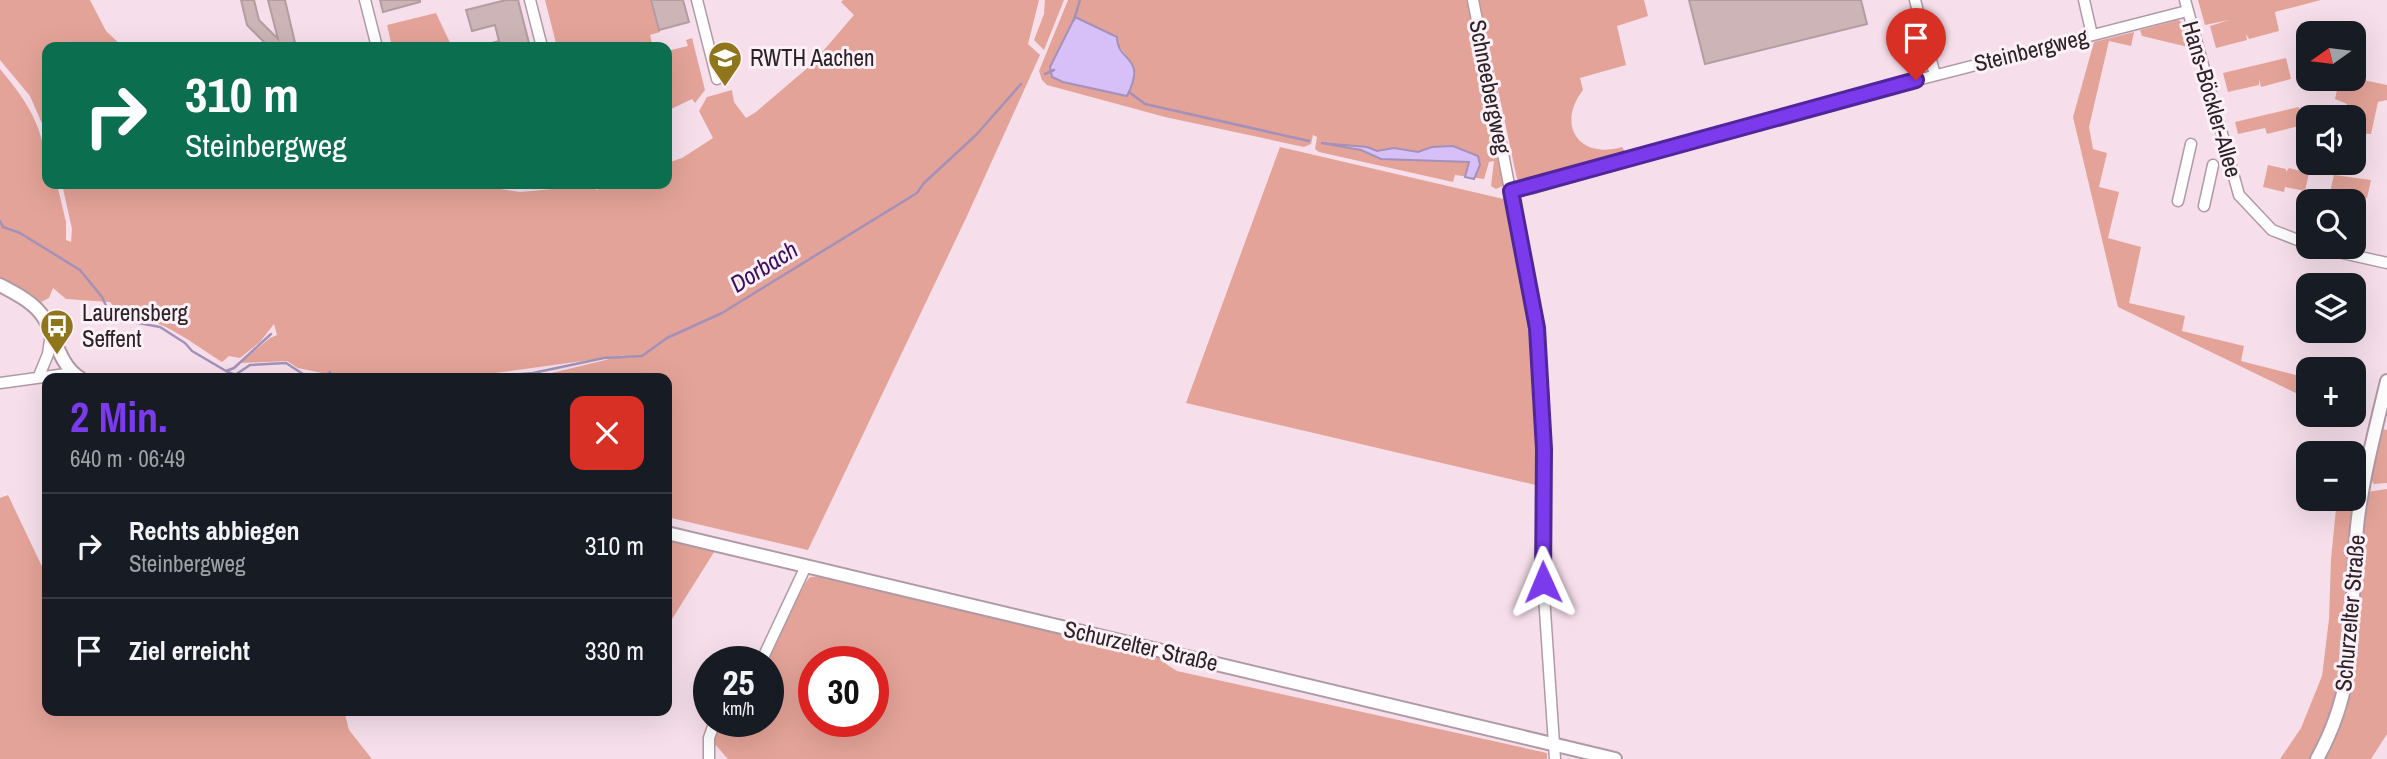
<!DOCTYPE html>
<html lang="de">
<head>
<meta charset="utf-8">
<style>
	body { margin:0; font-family:"Archivo Narrow",sans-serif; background:#20242c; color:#f1f3f6; height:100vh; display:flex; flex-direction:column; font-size:26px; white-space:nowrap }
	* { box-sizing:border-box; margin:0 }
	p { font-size:23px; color:#9ea1a6 }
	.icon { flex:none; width:38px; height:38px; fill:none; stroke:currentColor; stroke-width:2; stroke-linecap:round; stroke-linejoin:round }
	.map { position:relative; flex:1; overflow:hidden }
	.side { position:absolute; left:42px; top:373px; width:630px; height:343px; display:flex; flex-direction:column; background:#171b24; border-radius:14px; box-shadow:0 7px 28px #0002 }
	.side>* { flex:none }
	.banner { position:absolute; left:42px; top:42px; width:630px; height:147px; border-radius:14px; box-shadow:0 7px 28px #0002; background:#0b6e4f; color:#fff; overflow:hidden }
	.needle { width:46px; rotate:256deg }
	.tools { position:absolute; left:2296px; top:21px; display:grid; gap:14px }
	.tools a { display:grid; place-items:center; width:70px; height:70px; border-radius:14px; background:#171b24; box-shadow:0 7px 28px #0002; font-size:35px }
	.speed { position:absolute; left:693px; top:646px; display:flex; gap:14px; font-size:35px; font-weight:700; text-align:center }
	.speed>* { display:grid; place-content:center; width:91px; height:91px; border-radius:50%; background:#171b24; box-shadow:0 7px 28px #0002; line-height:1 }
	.speed small { font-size:18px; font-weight:400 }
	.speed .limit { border:10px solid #d22; background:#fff; color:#111 }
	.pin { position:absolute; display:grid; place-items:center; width:60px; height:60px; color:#fff; margin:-72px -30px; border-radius:50% 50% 50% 0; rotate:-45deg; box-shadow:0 0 7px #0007 }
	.pin .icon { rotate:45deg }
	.me { position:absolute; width:77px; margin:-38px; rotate:359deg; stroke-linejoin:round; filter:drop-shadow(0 0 5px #0008) }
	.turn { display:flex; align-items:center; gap:24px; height:147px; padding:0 28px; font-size:32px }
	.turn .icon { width:91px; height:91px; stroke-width:2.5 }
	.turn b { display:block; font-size:49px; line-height:60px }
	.round { display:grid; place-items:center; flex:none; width:74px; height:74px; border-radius:14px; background:#20242c }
	.head { display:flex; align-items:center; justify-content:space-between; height:119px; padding:0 28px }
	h1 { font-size:42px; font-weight:700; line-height:52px; color:#7c3aed }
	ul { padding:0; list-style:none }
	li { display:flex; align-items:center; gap:21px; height:105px; padding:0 28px; border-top:2px solid #363941 }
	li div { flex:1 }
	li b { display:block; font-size:26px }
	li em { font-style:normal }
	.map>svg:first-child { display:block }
	.green { fill:#e4a398; fill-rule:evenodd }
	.water { fill:#d7c0f8; stroke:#a391b9; stroke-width:2 }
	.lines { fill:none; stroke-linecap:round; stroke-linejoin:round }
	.stream { stroke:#a391b9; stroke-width:2.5 }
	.building { fill:#ccb4b7; stroke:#b49ca0; stroke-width:2 }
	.minor-casing { stroke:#b09aa5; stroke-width:13 }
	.tertiary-casing { stroke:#b09aa5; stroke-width:16 }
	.minor { stroke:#fff; stroke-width:10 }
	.tertiary { stroke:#fff; stroke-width:12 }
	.route-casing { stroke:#51269a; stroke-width:18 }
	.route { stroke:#7c3aed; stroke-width:12 }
	.labels { text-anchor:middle; stroke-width:6; stroke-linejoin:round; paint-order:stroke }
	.street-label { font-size:23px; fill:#2a2226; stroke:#fdf0f6 }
	.poi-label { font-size:23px; fill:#2a2226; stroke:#fdf0f6; text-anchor:start }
	.water-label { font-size:24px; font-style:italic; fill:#3b0f5f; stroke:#fdf0f6 }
</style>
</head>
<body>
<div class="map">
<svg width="2387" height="759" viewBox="0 0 2387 759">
	<rect width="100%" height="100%" fill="#f6dfeb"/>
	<path class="green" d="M 0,0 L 90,0 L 106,31 L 123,47 L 47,47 L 47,135 L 30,96 L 0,60 Z
		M 545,0 L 651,0 L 660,32 L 650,35 L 653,47 L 557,47 Z
		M 843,0 L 1039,0 L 1028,44 L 1040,55 L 967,216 L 808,550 L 667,517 L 667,378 L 531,378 L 626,355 L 473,376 L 471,378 L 346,378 L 298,368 L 287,361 L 240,363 L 270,338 L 277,335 L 274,324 L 260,342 L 240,358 L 229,356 L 222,362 C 203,350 184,336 164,326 C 140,313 136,333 110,302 L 66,299 L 53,288 L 49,298 L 41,302 L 0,277 L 0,69 C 32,107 47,133 47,184 L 57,184 L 66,222 L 66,240 L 71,242 L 72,229 L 62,184 L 468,184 L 520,192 L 564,188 L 564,184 L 594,184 L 596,190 L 613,184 L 667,184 L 667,163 L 682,158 L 713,138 L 699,111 L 707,97 L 732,90 L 734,102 L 746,118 L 756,112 L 811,65 L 854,15 L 841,2 Z
		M 1045,0 L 1064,0 L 1044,50 L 1034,40 L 1044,14 Z
		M 1068,0 L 1468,0 L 1505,185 L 1496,189 L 1491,186 L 1494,161 L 1489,162 L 1484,179 L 1455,175 L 1453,182 L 1319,152 L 1315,149 L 1317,137 L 1313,135 L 1311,144 L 1304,147 L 1165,117 L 1047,85 L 1042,80 L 1039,71 ZM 1075,17 L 1117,37 L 1117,43 L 1133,65 L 1053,74 L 1050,67 Z
		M 1479,0 L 1644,0 L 1648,16 L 1617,26 L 1626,65 L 1580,78 L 1583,90 C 1556,125 1579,160 1622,147 L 1627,155 L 1530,183 L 1523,183 L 1517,179 Z
		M 2198,0 L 2321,0 L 2275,12 L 2279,31 L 2249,39 L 2246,34 L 2247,40 L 2216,48 L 2210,26 L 2229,20 L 2205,25 Z
		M 436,13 L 452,47 L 392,47 L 387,25 Z
		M 2178,20 L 2183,23 L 2188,47 L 2142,36 L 2140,30 Z
		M 2134,32 L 2131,46 L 2109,41 L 2089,127 L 2093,149 L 2107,153 L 2099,187 L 2119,192 L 2108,238 L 2141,247 L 2129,303 L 2185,316 L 2182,331 L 2244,346 L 2241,361 L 2307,378 L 2304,391 L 2308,392 L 2308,399 L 2118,307 L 2073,117 L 2094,42 Z
		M 692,38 L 705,90 L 695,103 L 692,99 L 667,111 L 667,51 L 688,46 L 686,40 Z
		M 2286,58 L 2291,79 L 2261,87 L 2259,79 L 2259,85 L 2228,92 L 2223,73 Z
		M 2354,78 L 2387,85 L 2387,100 L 2378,102 L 2371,134 L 2354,133 L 2354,117 L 2346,117 L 2347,104 L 2335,99 L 2337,90 L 2348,90 L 2349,79 Z
		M 2299,107 L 2303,125 L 2267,134 L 2265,128 L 2238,134 L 2235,122 Z
		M 1280,147 L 1508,200 L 1532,328 L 1540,486 L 1186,403 Z
		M 2268,165 L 2286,169 L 2286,172 L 2289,168 L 2309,173 L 2305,191 L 2285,187 L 2284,192 L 2263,187 Z
		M 2334,175 L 2371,180 L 2367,198 L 2330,192 Z
		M 2379,428 L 2387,430 L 2387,483 L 2374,484 L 2369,477 Z
		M 2387,489 L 2387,734 L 2371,759 L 2321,759 L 2350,696 L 2357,645 L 2361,546 L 2367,492 Z
		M 8,495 L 47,577 L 47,710 L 344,711 L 349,730 L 372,759 L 0,759 L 0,498 Z
		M 2337,499 L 2351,499 L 2349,509 L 2354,513 C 2349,595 2355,688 2309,759 L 2280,759 L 2301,728 L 2322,676 L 2329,619 L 2331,559 Z
		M 667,538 L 716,549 L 667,627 Z
		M 823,576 L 1164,655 L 1166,664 L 1177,671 L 1547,753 L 1547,759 L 728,759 L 713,742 L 719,721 L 768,721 L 768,662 L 764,661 L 806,582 L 810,577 ZM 814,662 L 873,662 L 873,721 L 814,721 Z"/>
	<path class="water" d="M 1075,17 L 1117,37 C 1117,63 1148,55 1127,96 L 1063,82 L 1052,77 L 1050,67 Z
		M 1321,143 L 1367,147 L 1377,151 L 1394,148 L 1418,152 L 1432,147 L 1453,146 L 1478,156 L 1480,165 L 1474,179 L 1465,177 L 1469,162 L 1381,159 L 1361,150 Z"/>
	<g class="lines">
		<path class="stream" d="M 1074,20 L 1080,0
			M 1045,74 L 1054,70
			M 1129,92 L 1145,104 L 1309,141
			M 0,221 L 3,227 L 20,233 L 80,270 L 102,297 L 108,310 L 133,322 L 160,327 L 185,343 L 192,351 L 226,371 L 234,368 L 271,334
			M 226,371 L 235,375 L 250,365 L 286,363 L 306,376 L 326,376 L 330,372
			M 326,376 L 340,378
			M 475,378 L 533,373 L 604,358 L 642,356 L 667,338 L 722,313 L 917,193 L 924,183 L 976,135 L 1021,84"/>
	</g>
	<path class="building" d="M 241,0 L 254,0 L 259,20 L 278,39 L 268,0 L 285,0 L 296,47 L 269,47 L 247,25 Z
		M 380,0 L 420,0 L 420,2 L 383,12 Z
		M 506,0 L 518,0 L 530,47 L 485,47 L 485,45 L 499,41 L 495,25 L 472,31 L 466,10 Z
		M 651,0 L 683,0 L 689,22 L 659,30 Z
		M 1689,0 L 1861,0 L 1867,24 L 1705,64 Z"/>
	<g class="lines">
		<g class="minor-casing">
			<path id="minor" d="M 365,0 L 377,47
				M 530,0 L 542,47
				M 697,0 L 717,79
				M 1473,0 L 1537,328 L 1544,449 L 1542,566 L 1555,759
				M 1915,0 L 1935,75
				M 2084,0 L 2092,35
				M 2185,0 L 2239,195 L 2272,230 L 2308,244
				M 1511,192 L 1533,188 L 1851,97 L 2187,11
				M 2178,201 L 2191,144
				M 2204,206 L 2213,165
				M 2316,247 L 2387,263
				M 39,376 L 48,354 L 51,333
				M 0,383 L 73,373
				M 761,662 L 806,566
				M 709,759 L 709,738 L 715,721"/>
		</g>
		<g class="tertiary-casing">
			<path id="tertiary" d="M 0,285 C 15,293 34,302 44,318 C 55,337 60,366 80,378
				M 667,533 L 1615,759
				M 2317,759 C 2364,675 2347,608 2358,518 C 2364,472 2376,427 2387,381"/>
		</g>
		<use href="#minor" class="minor"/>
		<use href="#tertiary" class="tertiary"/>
	</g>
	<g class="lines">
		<g class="route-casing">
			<path id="route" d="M 1543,582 L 1544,449 L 1537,328 L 1511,191 L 1916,80"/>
		</g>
		<use href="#route" class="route"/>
	</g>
	<defs>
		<g id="university-pin" transform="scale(1.75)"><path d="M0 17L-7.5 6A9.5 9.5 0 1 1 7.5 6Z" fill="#8f761c" stroke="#fdf0f6"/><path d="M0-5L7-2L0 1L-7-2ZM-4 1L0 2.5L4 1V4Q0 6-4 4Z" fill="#fff"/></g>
		<g id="bus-pin" transform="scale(1.75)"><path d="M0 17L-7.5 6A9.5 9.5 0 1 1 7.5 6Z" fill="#8f761c" stroke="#fdf0f6"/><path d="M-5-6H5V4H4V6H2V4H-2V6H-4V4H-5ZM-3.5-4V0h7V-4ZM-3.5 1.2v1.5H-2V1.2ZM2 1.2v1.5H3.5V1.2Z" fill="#fff"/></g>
	</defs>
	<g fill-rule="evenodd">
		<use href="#university-pin" x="725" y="58"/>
		<use href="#bus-pin" x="57" y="326"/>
	</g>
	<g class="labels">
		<g class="street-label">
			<text transform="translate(2031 50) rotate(-14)" y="8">Steinbergweg</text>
			<text transform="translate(1490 87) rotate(79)" y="8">Schneebergweg</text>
			<text transform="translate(2212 99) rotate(74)" y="8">Hans-Böckler-Allee</text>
			<text transform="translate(2350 613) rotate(-85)" y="8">Schurzelter Straße</text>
			<text transform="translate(1141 646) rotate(13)" y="8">Schurzelter Straße</text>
		</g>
		<g class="poi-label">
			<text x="750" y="66">RWTH Aachen</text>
			<text x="82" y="321">Laurensberg<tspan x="82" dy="26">Seffent</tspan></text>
		</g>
		<g class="water-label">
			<text transform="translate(764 267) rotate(-32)" y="8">Dorbach</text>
		</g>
	</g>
</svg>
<div class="tools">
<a><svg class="needle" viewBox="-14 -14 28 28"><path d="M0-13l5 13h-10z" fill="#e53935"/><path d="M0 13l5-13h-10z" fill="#9ea1a6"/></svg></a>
<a><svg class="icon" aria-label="sound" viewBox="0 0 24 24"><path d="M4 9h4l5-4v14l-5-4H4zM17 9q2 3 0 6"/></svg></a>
<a><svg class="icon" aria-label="search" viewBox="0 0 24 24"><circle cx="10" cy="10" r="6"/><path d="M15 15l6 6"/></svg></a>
<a><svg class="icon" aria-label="layers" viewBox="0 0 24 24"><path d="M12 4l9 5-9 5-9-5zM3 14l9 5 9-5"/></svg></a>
<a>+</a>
<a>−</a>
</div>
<div class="speed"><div>25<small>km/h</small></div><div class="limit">30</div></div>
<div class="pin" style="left:1916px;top:80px;background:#d93025"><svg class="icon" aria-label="arrive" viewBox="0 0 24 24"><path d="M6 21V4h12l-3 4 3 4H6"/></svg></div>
<svg class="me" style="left:1543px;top:582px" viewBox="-20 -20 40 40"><path d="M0-17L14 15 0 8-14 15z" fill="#7c3aed" stroke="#fff" stroke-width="4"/></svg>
<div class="banner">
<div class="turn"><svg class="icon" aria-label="right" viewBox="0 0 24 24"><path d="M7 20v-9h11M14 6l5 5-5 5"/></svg><div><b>310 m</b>Steinbergweg</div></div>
</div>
<section class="side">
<div class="head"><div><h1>2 Min.</h1><p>640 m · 06:49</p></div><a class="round" style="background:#d93025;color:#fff"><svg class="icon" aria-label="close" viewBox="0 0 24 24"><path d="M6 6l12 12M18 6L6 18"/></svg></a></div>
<ul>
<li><svg class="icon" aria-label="right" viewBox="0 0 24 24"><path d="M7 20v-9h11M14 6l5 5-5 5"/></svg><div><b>Rechts abbiegen</b><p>Steinbergweg</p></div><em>310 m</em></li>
<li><svg class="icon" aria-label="arrive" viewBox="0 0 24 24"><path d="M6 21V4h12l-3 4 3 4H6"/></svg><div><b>Ziel erreicht</b></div><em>330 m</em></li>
</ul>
</section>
</div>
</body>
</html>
